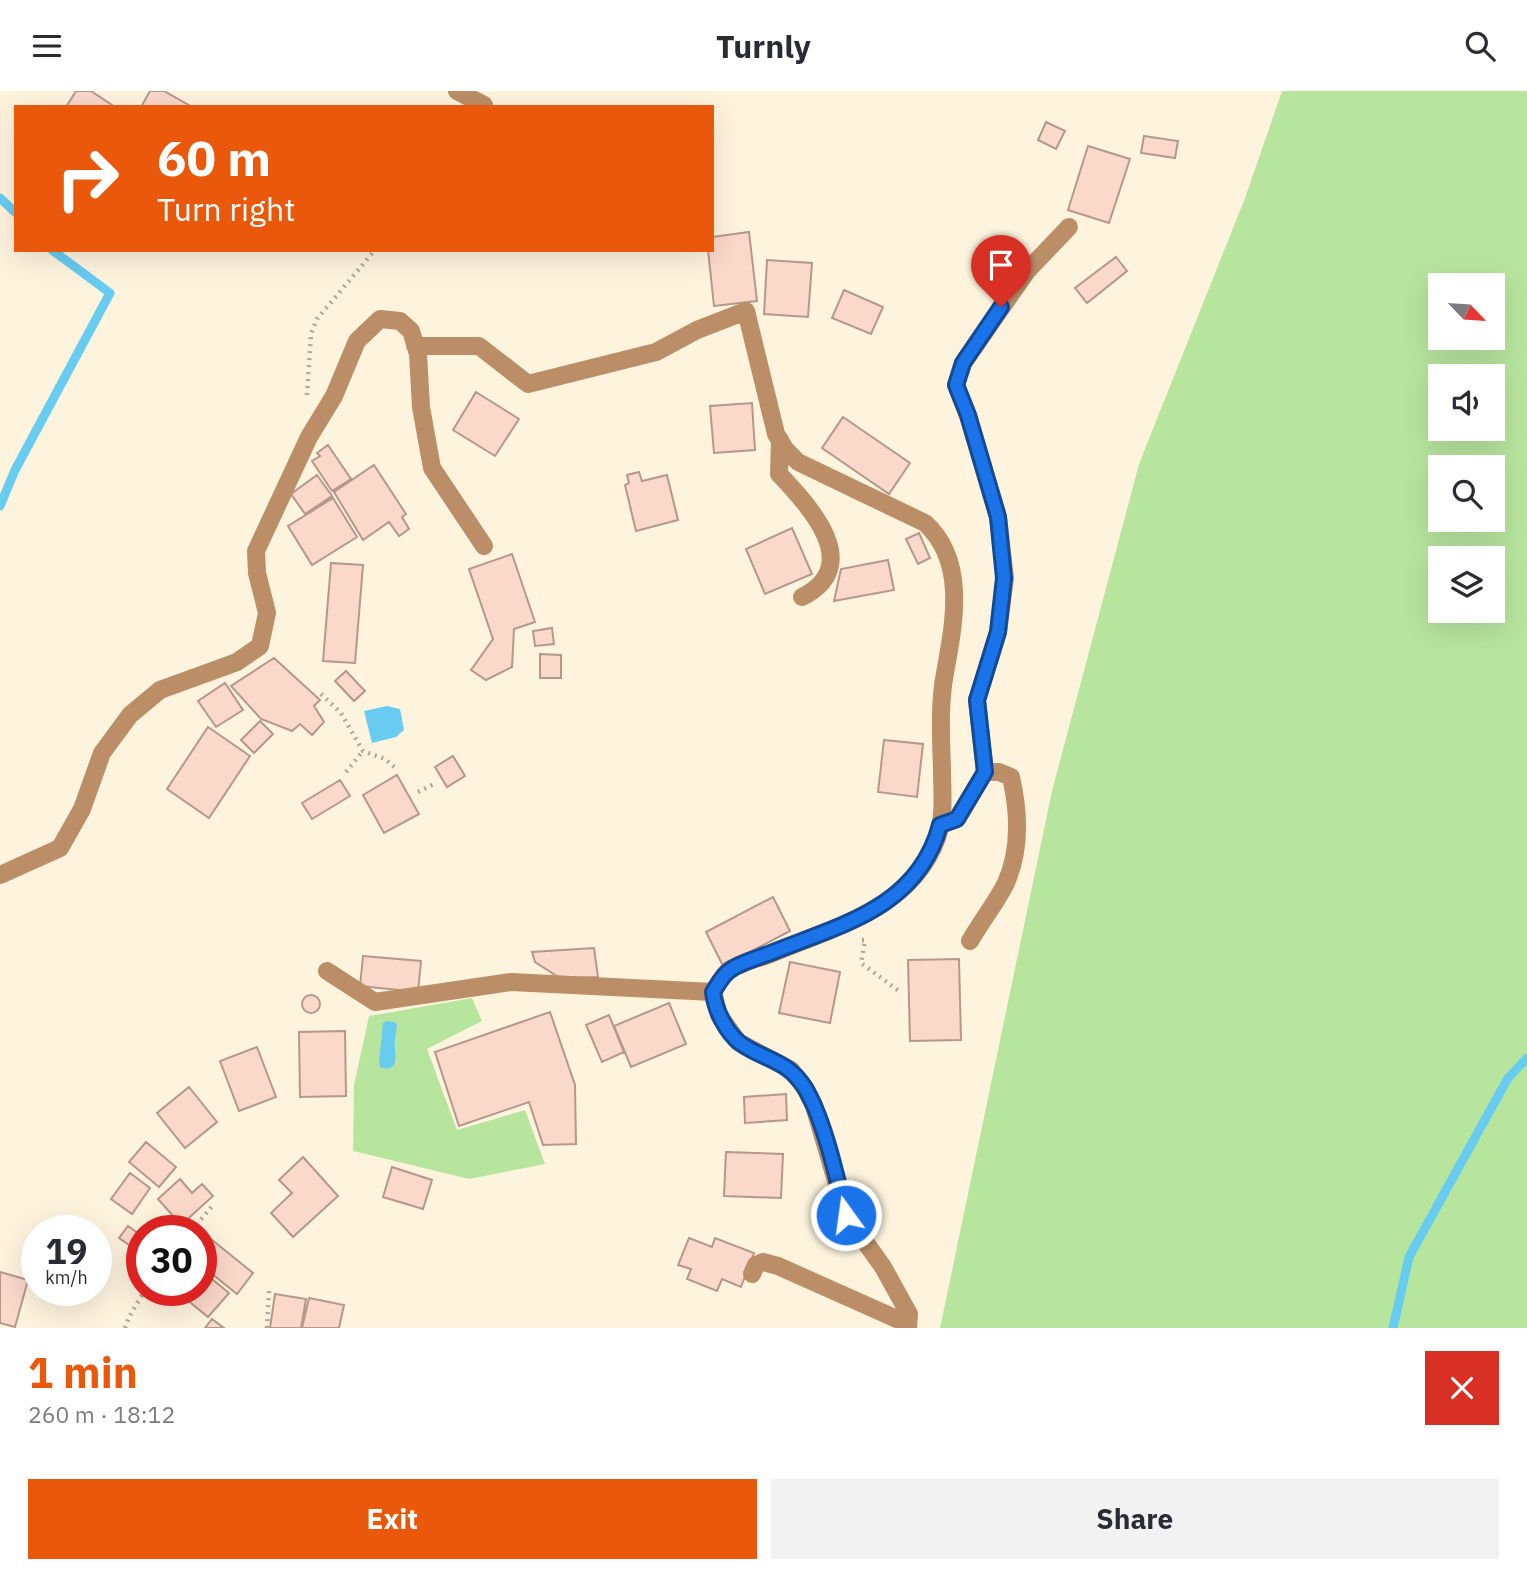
<!DOCTYPE html>
<html lang="en">
<head>
<meta charset="utf-8">
<style>
	body { margin:0; font-family:"IBM Plex Sans",sans-serif; background:#f2f2f3; color:#2b2b33; height:100vh; display:flex; flex-direction:column; font-size:26px; white-space:nowrap }
	* { box-sizing:border-box; margin:0 }
	p { font-size:23px; color:#7c7c81 }
	.icon { flex:none; width:38px; height:38px; fill:none; stroke:currentColor; stroke-width:2; stroke-linecap:round; stroke-linejoin:round }
	.map { position:relative; height:1237px; overflow:hidden }
	.side { display:flex; flex-direction:column; background:#fff; flex:1 }
	.side>* { flex:none }
	.guide { position:absolute; left:14px; top:14px; width:700px; height:147px; border-radius:0px; box-shadow:0 7px 28px #0002; background:#ea580c; color:#fff; overflow:hidden }
	.needle { width:46px; rotate:115deg }
	.buttons { position:absolute; left:1428px; top:182px; display:grid; gap:14px }
	.buttons a { display:grid; place-items:center; width:77px; height:77px; border-radius:0px; background:#fff; box-shadow:0 7px 28px #0002; font-size:35px }
	.speed { position:absolute; left:21px; top:1124px; display:flex; gap:14px; font-size:35px; font-weight:700; text-align:center }
	.speed>* { display:grid; place-content:center; width:91px; height:91px; border-radius:50%; background:#fff; box-shadow:0 7px 28px #0002; line-height:1 }
	.speed small { font-size:18px; font-weight:400 }
	.speed .limit { border:10px solid #d22; background:#fff; color:#111 }
	.pin { position:absolute; display:grid; place-items:center; width:60px; height:60px; color:#fff; margin:-72px -30px; border-radius:50% 50% 50% 0; rotate:-45deg; box-shadow:0 0 7px #0007 }
	.pin .icon { rotate:45deg }
	.me { position:absolute; width:77px; margin:-38px; rotate:346deg; stroke-linejoin:round; filter:drop-shadow(0 0 5px #0008) }
	.turn { display:flex; align-items:center; gap:24px; height:147px; padding:0 28px; font-size:32px }
	.turn .icon { width:91px; height:91px; stroke-width:2.5 }
	.turn b { display:block; font-size:49px; line-height:60px }
	.round { display:grid; place-items:center; flex:none; width:74px; height:74px; border-radius:0px; background:#f2f2f3 }
	.headline { display:flex; align-items:center; justify-content:space-between; height:119px; padding:0 28px }
	h1 { font-size:42px; font-weight:800; line-height:52px; color:#ea580c }
	.cta { display:flex; gap:14px; margin-top:auto; padding:14px 28px }
	.cta a { flex:1; height:80px; border-radius:0px; background:#ea580c; color:#fff; font-size:28px; font-weight:800; line-height:80px; text-align:center }
	.cta a+a { background:#f2f2f3; color:#2b2b33 }
	header { display:flex; justify-content:space-between; align-items:center; height:91px; padding:0 28px; background:#fff; font-size:32px; font-weight:800 }
	.map>svg:first-child { display:block }
	.green { fill:#b7e59e; fill-rule:evenodd }
	.water { fill:#67ccf0 }
	.lines { fill:none; stroke-linecap:round; stroke-linejoin:round }
	.stream { stroke:#67ccf0; stroke-width:9 }
	.building { fill:#fad8ca; stroke:#b5988b; stroke-width:2 }
	.path { stroke:#b0a896; stroke-width:4.5; stroke-dasharray:2 5; stroke-linecap:butt }
	.minor { stroke:#bb8e68; stroke-width:18 }
	.route-casing { stroke:#114b97; stroke-width:18 }
	.route { stroke:#1a73e8; stroke-width:12 }
</style>
</head>
<body>
<header><svg class="icon" aria-label="menu" viewBox="0 0 24 24"><path d="M4 6h16M4 12h16M4 18h16"/></svg>Turnly<svg class="icon" aria-label="search" viewBox="0 0 24 24"><circle cx="10" cy="10" r="6"/><path d="M15 15l6 6"/></svg></header>
<div class="map">
<svg width="1527" height="1237" viewBox="0 0 1527 1237">
	<rect width="100%" height="100%" fill="#fef4de"/>
	<path class="green" d="M 1282,0 L 1527,0 L 1527,1237 L 940,1237 L 1052,700 L 1139,373 L 1245,107 ZM 1440,194 L 1493,194 L 1493,247 L 1440,247 ZM 1440,285 L 1493,285 L 1493,338 L 1440,338 ZM 1440,376 L 1493,376 L 1493,429 L 1440,429 ZM 1440,467 L 1493,467 L 1493,520 L 1440,520 Z
		M 472,907 L 482,930 L 427,958 L 457,1039 L 525,1019 L 545,1073 L 469,1088 L 353,1060 L 354,994 L 369,925 Z"/>
	<path class="water" d="M 387,615 L 400,618 L 404,639 L 396,646 L 372,652 L 364,620 Z
		M 387,930 L 395,931 L 397,934 C 396,942 394,951 395,959 C 396,971 396,981 380,976 L 379,970 L 383,932 Z"/>
	<g class="lines">
		<path class="stream" d="M 0,107 L 16,122
			M 0,415 L 15,379 L 110,202 L 52,159
			M 1393,1237 L 1409,1166 L 1508,987 L 1527,967"/>
	</g>
	<path class="building" d="M 76,0 L 91,0 L 115,16 L 66,16 Z
		M 150,0 L 164,0 L 192,16 L 141,16 Z
		M 1046,31 L 1065,40 L 1056,58 L 1038,49 Z
		M 1144,45 L 1178,50 L 1175,67 L 1141,62 Z
		M 1088,55 L 1130,68 L 1109,132 L 1068,119 Z
		M 749,141 L 757,210 L 714,215 L 708,159 L 712,159 L 712,146 Z
		M 1116,166 L 1127,180 L 1087,212 L 1075,197 Z
		M 767,169 L 812,172 L 808,226 L 764,223 Z
		M 844,199 L 883,216 L 871,243 L 832,227 Z
		M 476,301 L 519,328 L 495,365 L 453,339 Z
		M 752,312 L 755,359 L 714,362 L 710,315 Z
		M 843,326 L 910,372 L 889,403 L 822,357 Z
		M 328,354 L 351,388 L 332,400 L 312,370 L 320,365 L 317,362 Z
		M 374,374 L 406,423 L 402,426 L 409,438 L 399,445 L 389,431 L 363,449 L 334,401 Z
		M 639,381 L 642,390 L 667,384 L 678,429 L 636,440 L 625,394 L 629,392 L 627,384 Z
		M 317,384 L 332,405 L 305,423 L 291,403 Z
		M 333,407 L 357,446 L 312,474 L 288,435 Z
		M 792,437 L 812,483 L 765,503 L 746,458 Z
		M 919,442 L 930,467 L 918,473 L 906,448 Z
		M 512,463 L 535,531 L 514,538 L 512,576 L 486,589 L 471,579 L 493,548 L 469,478 Z
		M 888,469 L 894,499 L 834,510 L 841,478 Z
		M 331,472 L 363,474 L 355,572 L 323,570 Z
		M 552,537 L 554,553 L 535,555 L 533,540 Z
		M 540,563 L 561,564 L 561,587 L 540,587 Z
		M 274,567 L 320,609 L 314,615 L 324,631 L 312,644 L 300,633 L 292,640 L 261,628 L 231,595 Z
		M 346,580 L 365,600 L 354,610 L 335,590 Z
		M 225,592 L 243,619 L 216,636 L 198,610 Z
		M 260,630 L 273,643 L 254,662 L 241,649 Z
		M 208,636 L 250,665 L 209,727 L 167,698 Z
		M 884,649 L 923,653 L 917,706 L 878,701 Z
		M 453,665 L 465,685 L 447,696 L 435,676 Z
		M 397,684 L 419,723 L 384,742 L 363,704 Z
		M 340,689 L 350,705 L 312,728 L 302,712 Z
		M 773,806 L 790,840 L 723,875 L 706,841 Z
		M 594,857 L 598,886 L 560,887 L 535,871 L 532,861 Z
		M 363,865 L 421,870 L 418,901 L 360,895 Z
		M 959,868 L 961,949 L 910,950 L 908,869 Z
		M 790,871 L 840,881 L 830,932 L 779,922 Z
		M302 913a9 9 0 1 1 18 0a9 9 0 1 1-18 0Z
		M 669,912 L 686,953 L 631,976 L 614,935 Z
		M 550,921 L 575,994 L 576,1053 L 543,1054 L 529,1011 L 459,1035 L 435,961 Z
		M 609,924 L 624,961 L 602,971 L 586,934 Z
		M 345,940 L 346,1005 L 300,1006 L 299,941 Z
		M 257,956 L 276,1006 L 239,1020 L 220,970 Z
		M 189,996 L 217,1031 L 185,1057 L 157,1022 Z
		M 786,1003 L 787,1029 L 745,1032 L 744,1006 Z
		M 146,1051 L 176,1076 L 159,1096 L 129,1071 Z
		M 726,1061 L 783,1063 L 781,1107 L 724,1105 Z
		M 303,1066 L 338,1105 L 293,1146 L 271,1122 L 292,1102 L 279,1089 Z
		M 392,1076 L 432,1089 L 423,1118 L 383,1106 Z
		M 130,1082 L 150,1097 L 132,1123 L 111,1108 Z
		M 180,1088 L 192,1102 L 202,1093 L 213,1105 L 181,1134 L 158,1108 Z
		M 128,1135 L 142,1145 L 142,1163 L 119,1147 Z
		M 201,1140 L 253,1182 L 237,1203 L 201,1174 Z
		M 689,1147 L 712,1156 L 715,1147 L 754,1162 L 741,1196 L 722,1188 L 717,1200 L 687,1188 L 691,1178 L 678,1174 Z
		M 201,1179 L 229,1202 L 208,1226 L 175,1199 L 201,1199 Z
		M 0,1181 L 28,1189 L 15,1236 L 0,1232 Z
		M 275,1203 L 306,1208 L 301,1237 L 270,1237 Z
		M 309,1207 L 344,1214 L 339,1237 L 302,1237 Z
		M 212,1228 L 224,1237 L 205,1237 Z"/>
	<g class="lines">
		<path class="path" d="M 307,304 L 311,243 L 317,228 L 375,159
			M 321,603 L 341,622 L 363,660 L 385,668 L 397,678
			M 346,681 L 363,660
			M 418,701 L 434,693
			M 862,849 L 865,849 L 861,872 L 899,900
			M 192,1139 L 213,1114
			M 125,1237 L 129,1226 L 145,1199
			M 267,1237 L 269,1200"/>
		<path class="minor" d="M 457,0 L 484,14
			M 415,255 L 479,255 L 528,293 L 656,261 L 697,239 L 746,220 L 776,343 L 785,358 L 798,371 L 925,432 C 967,470 954,532 945,582 C 939,613 941,646 942,678 C 942,702 945,724 937,747 C 911,819 831,837 768,864 C 756,868 738,872 728,880 C 722,885 717,895 713,901 L 719,924 L 738,951 L 791,979 L 805,997 L 814,1015 L 846,1124 L 883,1176 L 909,1223 L 908,1237
			M 780,349 L 779,383 C 809,415 865,474 802,506
			M 985,681 L 977,609 L 998,541 L 1005,487 L 998,426 L 968,325 L 956,294 L 963,272 L 1027,180 L 1069,136
			M 940,734 L 957,728 L 985,681 L 999,681 L 1011,686 C 1019,721 1021,760 1005,794 C 995,813 981,831 970,850
			M 0,784 L 60,757 L 82,718 L 102,662 L 130,624 L 160,599 L 237,571 L 260,555 L 267,522 L 257,482 L 256,460 L 309,346 L 334,305 L 357,250 L 380,228 L 400,230 L 411,240 L 418,263 L 421,316 L 432,377 L 484,455
			M 327,880 L 375,911 L 511,891 L 713,901
			M 752,1183 L 756,1174 L 763,1171 L 778,1175 L 908,1233"/>
	</g>
	<g class="lines">
		<g class="route-casing">
			<path id="route" d="M 846,1124 C 837,1088 824,1028 805,997 C 787,968 765,970 740,952 C 726,941 715,919 713,901 C 717,895 722,885 729,880 C 738,872 761,866 773,861 C 843,833 918,816 940,734 L 957,728 L 985,681 L 977,609 L 998,541 L 1004,487 L 998,426 L 968,324 L 956,294 L 963,272 L 1001,216"/>
		</g>
		<use href="#route" class="route"/>
	</g>
</svg>
<div class="buttons">
<a><svg class="needle" viewBox="-14 -14 28 28"><path d="M0-13l5 13h-10z" fill="#e53935"/><path d="M0 13l5-13h-10z" fill="#7c7c81"/></svg></a>
<a><svg class="icon" aria-label="sound" viewBox="0 0 24 24"><path d="M4 9h4l5-4v14l-5-4H4zM17 9q2 3 0 6"/></svg></a>
<a><svg class="icon" aria-label="search" viewBox="0 0 24 24"><circle cx="10" cy="10" r="6"/><path d="M15 15l6 6"/></svg></a>
<a><svg class="icon" aria-label="layers" viewBox="0 0 24 24"><path d="M12 4l9 5-9 5-9-5zM3 14l9 5 9-5"/></svg></a>
</div>
<div class="speed"><div>19<small>km/h</small></div><div class="limit">30</div></div>
<div class="pin" style="left:1001px;top:216px;background:#d93025"><svg class="icon" aria-label="arrive" viewBox="0 0 24 24"><path d="M6 21V4h12l-3 4 3 4H6"/></svg></div>
<svg class="me" style="left:846px;top:1124px" viewBox="-20 -20 40 40"><circle r="17" fill="#1a73e8" stroke="#fff" stroke-width="3"/><path d="M0-11L8 9 0 5-8 9z" fill="#fff"/></svg>
<div class="guide">
<div class="turn"><svg class="icon" aria-label="right" viewBox="0 0 24 24"><path d="M7 20v-9h11M14 6l5 5-5 5"/></svg><div><b>60 m</b>Turn right</div></div>
</div>
</div>
<section class="side">
<div class="headline"><div><h1>1 min</h1><p>260 m · 18:12</p></div><a class="round" style="background:#d93025;color:#fff"><svg class="icon" aria-label="close" viewBox="0 0 24 24"><path d="M6 6l12 12M18 6L6 18"/></svg></a></div>
<div class="cta"><a>Exit</a><a>Share</a></div>
</section>
</body>
</html>
